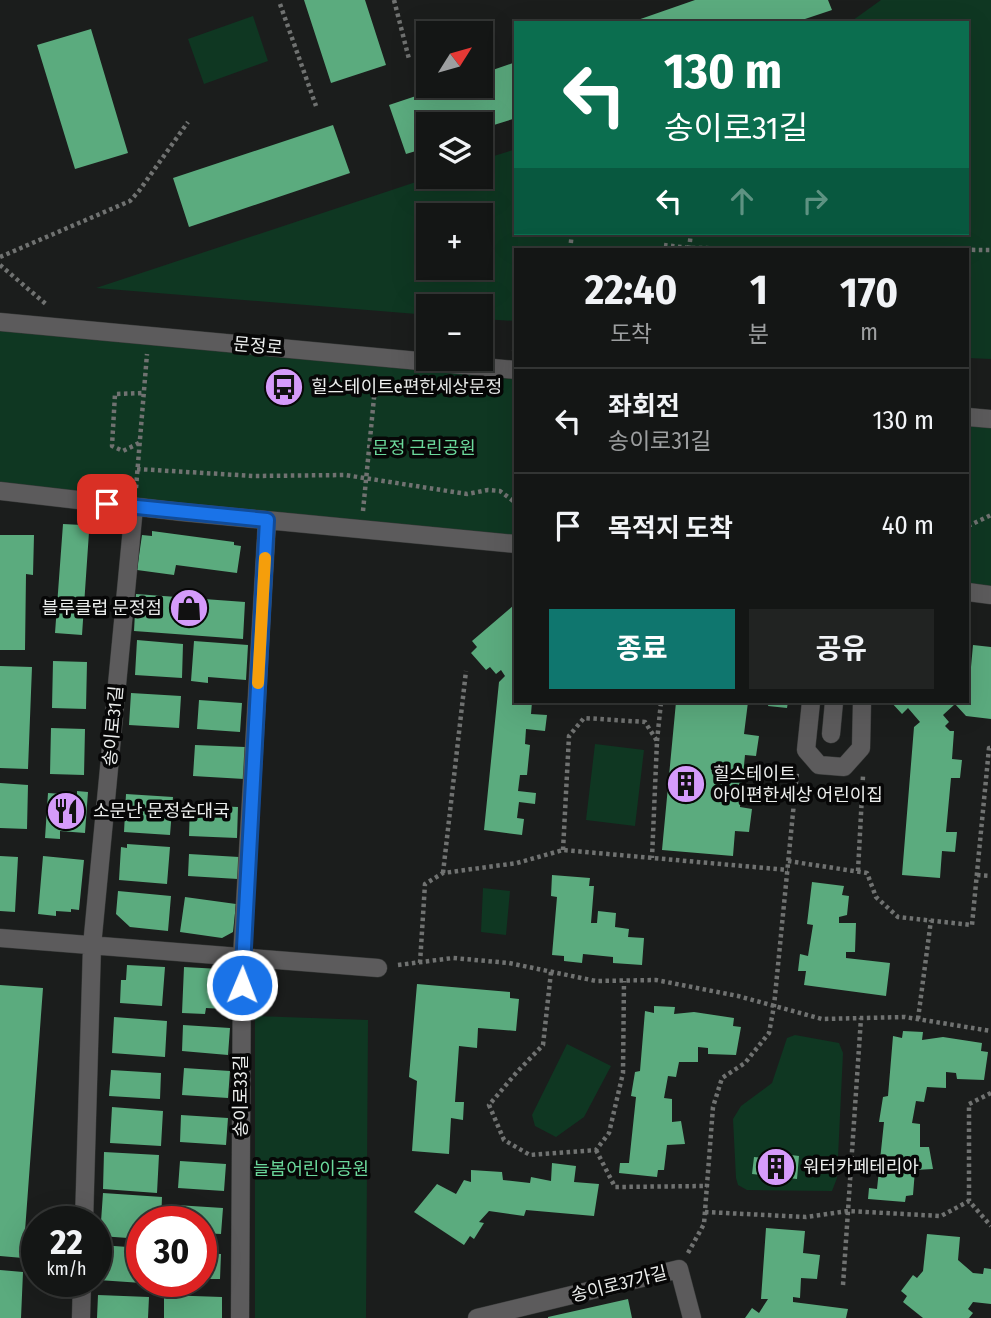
<!DOCTYPE html>
<html lang="ko">
<head>
<meta charset="utf-8">
<style>
	body { margin:0; font-family:"Fira Sans Condensed","Noto Sans KR",sans-serif; background:#212322; color:#f1f3f6; height:100vh; display:flex; flex-direction:column; font-size:26px; white-space:nowrap }
	* { box-sizing:border-box; margin:0 }
	p { font-size:23px; color:#9d9fa0 }
	.icon { flex:none; width:38px; height:38px; fill:none; stroke:currentColor; stroke-width:2; stroke-linecap:round; stroke-linejoin:round }
	.map { position:relative; flex:1; overflow:hidden }
	.side { position:absolute; left:514px; top:248px; width:455px; height:455px; display:flex; flex-direction:column; background:#141615; border-radius:0px; box-shadow:0 7px 28px #0002,0 0 0 2px #333534 }
	.side>* { flex:none }
	.guide { position:absolute; left:514px; top:21px; width:455px; height:214px; border-radius:0px; box-shadow:0 7px 28px #0002,0 0 0 2px #333534; background:#0b6e4f; color:#fff; overflow:hidden }
	.needle { width:46px; rotate:53deg }
	.buttons { position:absolute; left:416px; top:21px; display:grid; gap:14px }
	.buttons a { display:grid; place-items:center; width:77px; height:77px; border-radius:0px; background:#141615; box-shadow:0 7px 28px #0002,0 0 0 2px #333534; font-size:35px }
	.speed { position:absolute; left:21px; top:1206px; display:flex; gap:14px; font-size:35px; font-weight:700; text-align:center }
	.speed>* { display:grid; place-content:center; width:91px; height:91px; border-radius:50%; background:#141615; box-shadow:0 7px 28px #0002,0 0 0 2px #333534; line-height:1 }
	.speed small { font-size:18px; font-weight:400 }
	.speed .limit { border:10px solid #d22; background:#fff; color:#111 }
	.pin { position:absolute; display:grid; place-items:center; width:60px; height:60px; color:#fff; margin:-30px; border-radius:14px; box-shadow:0 4px 10px #0006 }
	.me { position:absolute; width:77px; margin:-38px; rotate:1deg; stroke-linejoin:round; filter:drop-shadow(0 0 5px #0008) }
	.turn { display:flex; align-items:center; gap:24px; height:147px; padding:0 35px; font-size:32px }
	.turn .icon { width:91px; height:91px; stroke-width:2.5 }
	.turn b { display:block; font-size:49px; line-height:60px }
	.lanes { display:flex; align-items:center; height:66px; padding:0 35px; background:#0003; justify-content:center; gap:35px; direction:ltr }
	.lanes .off { opacity:.35 }
	.eta { display:flex; justify-content:space-evenly; align-items:center; height:119px; text-align:center }
	.eta b { font-size:42px; font-weight:700; line-height:49px }
	.action { display:flex; gap:14px; margin-top:auto; padding:14px 35px }
	.action a { flex:1; height:80px; border-radius:0px; background:#0f766e; color:#fff; font-size:28px; font-weight:700; line-height:80px; text-align:center }
	.action a+a { background:#212322; color:#f1f3f6 }
	ul { padding:0; list-style:none }
	li { display:flex; align-items:center; gap:21px; height:105px; padding:0 35px; border-top:2px solid #333534 }
	li div { flex:1 }
	li b { display:block; font-size:26px }
	li em { font-style:normal }
	.map>svg:first-child { display:block }
	.green { fill:#0f3722; fill-rule:evenodd }
	.building { fill:#5bab7e }
	.lines { fill:none; stroke-linecap:round; stroke-linejoin:round }
	.minor-casing { stroke:#383a39; stroke-width:19 }
	.path { stroke:#707271; stroke-width:4.5; stroke-dasharray:3.5 3.5; stroke-linecap:butt }
	.minor { stroke:#5c5b5c; stroke-width:18 }
	.route-casing { stroke:#114b97; stroke-width:18 }
	.route { stroke:#1a73e8; stroke-width:12 }
	.slow { stroke:#f59e0b; stroke-width:12 }
	.labels { text-anchor:middle; stroke-width:7; stroke-linejoin:round; paint-order:stroke }
	.street-label { font-size:18px; fill:#eceeed; stroke:#070707 }
	.poi-label { font-size:18px; fill:#eceeed; stroke:#070707; text-anchor:start }
	.park-label { font-size:18px; fill:#6bd99c; stroke:#070707 }
</style>
</head>
<body>
<div class="map">
<svg width="991" height="1318" viewBox="0 0 991 1318">
	<rect width="100%" height="100%" fill="#1b1d1c"/>
	<path class="green" d="M 881,0 L 991,0 L 991,359 L 968,358 L 968,250 L 516,250 L 516,321 L 481,319 L 481,306 L 429,306 L 429,315 L 96,288 L 431,177 L 481,177 L 481,160 L 516,149 L 516,233 L 968,233 L 968,23 L 849,23 ZM 481,215 L 481,268 L 429,268 L 429,215 Z
		M 253,16 L 268,61 L 204,84 L 188,39 Z
		M 0,322 L 516,370 L 516,544 L 0,491 Z
		M 968,417 L 991,419 L 991,595 L 968,592 Z
		M 595,744 L 644,750 L 635,826 L 586,820 Z
		M 483,888 L 510,891 L 506,935 L 481,932 Z
		M 255,1016 L 368,1020 L 366,1318 L 255,1318 Z
		M 795,1035 L 839,1043 L 843,1053 L 837,1178 L 832,1191 L 747,1190 L 738,1185 L 736,1178 L 733,1119 L 741,1106 L 772,1083 L 787,1038 Z
		M 567,1044 L 611,1066 L 584,1117 L 556,1137 L 535,1126 L 532,1115 Z"/>
	<path class="building" d="M 304,0 L 365,0 L 386,65 L 331,83 Z
		M 695,0 L 828,0 L 832,10 L 793,23 L 629,23 Z
		M 91,29 L 128,153 L 75,169 L 37,45 Z
		M 516,62 L 516,118 L 481,129 L 481,124 L 429,124 L 429,147 L 406,154 L 389,105 L 446,86 L 481,86 L 481,74 Z
		M 333,125 L 350,173 L 189,227 L 173,178 Z
		M 63,524 L 82,525 L 89,532 L 82,635 L 55,633 Z
		M 152,531 L 234,542 L 234,545 L 241,546 L 237,573 L 176,565 L 174,575 L 137,570 L 142,535 L 152,536 Z
		M 0,535 L 34,535 L 33,575 L 26,574 L 25,650 L 0,650 Z
		M 136,594 L 245,602 L 243,639 L 134,631 Z
		M 514,605 L 516,608 L 516,702 L 532,702 L 531,714 L 547,715 L 545,731 L 526,729 L 525,744 L 530,745 L 527,775 L 520,775 L 518,791 L 536,793 L 535,804 L 519,802 L 517,818 L 524,819 L 522,835 L 484,830 L 499,682 L 505,676 L 501,670 L 496,674 L 490,667 L 486,670 L 471,653 L 477,647 L 472,641 Z
		M 137,640 L 183,644 L 182,678 L 135,675 Z
		M 194,641 L 248,645 L 246,680 L 208,677 L 208,683 L 191,681 Z
		M 973,645 L 991,647 L 991,719 L 966,716 L 955,704 L 943,715 L 949,722 L 945,726 L 950,731 L 954,731 L 952,759 L 962,760 L 960,778 L 951,778 L 946,832 L 957,832 L 955,852 L 942,851 L 940,878 L 902,875 L 914,727 L 920,722 L 908,708 L 902,714 L 891,702 L 968,702 L 968,680 L 970,678 Z
		M 53,661 L 87,662 L 86,709 L 52,708 Z
		M 0,666 L 32,667 L 28,769 L 0,768 Z
		M 131,693 L 181,696 L 179,728 L 129,725 Z
		M 199,700 L 242,703 L 240,732 L 197,729 Z
		M 676,702 L 748,702 L 744,734 L 759,736 L 756,756 L 745,755 L 740,807 L 752,809 L 749,832 L 735,831 L 733,856 L 662,850 Z
		M 769,702 L 788,702 L 787,708 L 768,706 Z
		M 51,728 L 85,729 L 84,775 L 50,774 Z
		M 195,745 L 245,747 L 244,779 L 193,776 Z
		M 0,783 L 28,785 L 27,829 L 0,828 Z
		M 77,791 L 88,792 L 85,833 L 60,831 L 60,839 L 45,838 L 48,793 L 77,795 Z
		M 126,794 L 173,797 L 170,835 L 124,832 Z
		M 190,805 L 238,807 L 237,838 L 189,836 Z
		M 127,844 L 170,847 L 167,884 L 119,880 L 121,847 L 127,848 Z
		M 189,854 L 239,857 L 238,879 L 188,876 Z
		M 0,856 L 18,857 L 15,912 L 0,911 Z
		M 43,856 L 84,860 L 79,910 L 71,909 L 71,912 L 56,911 L 56,916 L 38,914 Z
		M 552,875 L 590,878 L 589,886 L 594,886 L 591,923 L 597,923 L 598,911 L 616,913 L 615,927 L 629,929 L 628,937 L 644,938 L 642,965 L 613,963 L 613,957 L 583,954 L 582,963 L 564,961 L 564,956 L 552,955 L 557,897 L 551,896 Z
		M 812,882 L 844,886 L 842,895 L 849,896 L 847,915 L 839,917 L 839,923 L 856,923 L 855,952 L 846,952 L 846,958 L 890,963 L 886,996 L 804,985 L 806,971 L 798,971 L 800,954 L 808,956 L 813,925 L 807,924 Z
		M 118,891 L 171,896 L 168,931 L 130,927 L 116,914 Z
		M 185,897 L 236,904 L 233,932 L 222,938 L 180,932 Z
		M 127,965 L 165,967 L 162,1006 L 120,1003 L 121,980 L 126,980 Z
		M 184,967 L 220,969 L 225,975 L 224,1009 L 206,1008 L 205,1014 L 182,1013 Z
		M 417,984 L 510,992 L 510,998 L 519,999 L 516,1031 L 478,1028 L 477,1048 L 459,1046 L 455,1102 L 464,1102 L 463,1120 L 451,1118 L 449,1154 L 412,1151 L 417,1081 L 409,1077 Z
		M 0,985 L 43,988 L 23,1258 L 0,1256 Z
		M 654,1006 L 675,1007 L 674,1014 L 694,1012 L 734,1018 L 733,1026 L 741,1027 L 736,1055 L 708,1054 L 708,1048 L 698,1047 L 698,1062 L 679,1062 L 676,1077 L 668,1076 L 664,1098 L 672,1099 L 672,1122 L 681,1121 L 685,1144 L 667,1145 L 664,1170 L 658,1170 L 657,1177 L 619,1173 L 620,1163 L 629,1163 L 636,1097 L 631,1096 L 635,1072 L 640,1071 L 645,1011 L 654,1013 Z
		M 114,1017 L 167,1021 L 165,1057 L 112,1053 Z
		M 183,1025 L 230,1028 L 228,1055 L 182,1051 Z
		M 903,1031 L 923,1032 L 922,1040 L 943,1037 L 982,1043 L 981,1051 L 988,1052 L 984,1080 L 957,1079 L 956,1073 L 946,1072 L 946,1088 L 927,1087 L 924,1102 L 916,1101 L 912,1123 L 920,1124 L 920,1147 L 929,1147 L 933,1169 L 915,1170 L 913,1195 L 906,1196 L 905,1202 L 868,1199 L 869,1188 L 877,1189 L 884,1122 L 879,1122 L 883,1097 L 888,1096 L 893,1036 L 902,1038 Z
		M 184,1068 L 230,1071 L 228,1098 L 182,1095 Z
		M 111,1070 L 161,1073 L 160,1099 L 109,1096 Z
		M 112,1107 L 163,1111 L 161,1146 L 110,1143 Z
		M 181,1115 L 228,1118 L 226,1145 L 180,1142 Z
		M 104,1152 L 159,1155 L 157,1193 L 103,1189 Z
		M 775,1153 L 799,1156 L 797,1179 L 752,1174 L 754,1157 L 774,1159 Z
		M 180,1161 L 226,1164 L 224,1191 L 178,1188 Z
		M 552,1163 L 576,1166 L 574,1182 L 599,1184 L 594,1216 L 526,1210 L 524,1216 L 489,1211 L 479,1222 L 484,1223 L 474,1239 L 470,1236 L 464,1245 L 414,1212 L 437,1184 L 456,1194 L 464,1180 L 471,1182 L 471,1170 L 502,1172 L 503,1180 L 530,1183 L 531,1177 L 551,1181 Z
		M 103,1193 L 162,1197 L 161,1222 L 142,1222 L 142,1239 L 100,1236 Z
		M 176,1205 L 223,1208 L 221,1234 L 201,1233 L 201,1222 L 175,1222 Z
		M 766,1228 L 805,1231 L 803,1253 L 820,1255 L 817,1279 L 801,1278 L 800,1298 L 793,1297 L 793,1302 L 848,1309 L 846,1318 L 745,1318 L 752,1308 L 759,1313 L 768,1299 L 761,1299 Z
		M 927,1234 L 960,1237 L 958,1260 L 973,1273 L 983,1274 L 984,1268 L 991,1269 L 991,1304 L 973,1302 L 968,1309 L 973,1313 L 969,1318 L 923,1318 L 903,1302 L 907,1296 L 901,1291 L 913,1275 L 917,1278 L 923,1271 Z
		M 100,1245 L 142,1248 L 142,1283 L 98,1280 Z
		M 201,1253 L 221,1254 L 220,1279 L 201,1279 Z
		M 0,1270 L 23,1272 L 21,1318 L 0,1318 Z
		M 98,1295 L 149,1297 L 148,1318 L 97,1318 Z
		M 164,1295 L 222,1297 L 222,1318 L 164,1318 Z
		M 628,1299 L 632,1318 L 548,1318 L 548,1317 Z"/>
	<g class="lines">
		<g class="minor-casing">
			<path id="minor" d="M 0,322 L 516,370
				M 968,417 L 991,419
				M 0,491 L 182,512 L 516,544
				M 968,592 L 991,595
				M 811,702 L 806,750 L 819,765 L 844,767 L 861,748 L 862,702
				M 831,734 L 834,702
				M 0,938 L 378,968
				M 84,1222 L 92,946 L 134,507
				M 81,1318 L 82,1281
				M 240,1318 L 242,957 L 267,521
				M 477,1318 L 679,1269 L 692,1318"/>
		</g>
		<path class="path" d="M 394,0 L 409,59
			M 280,4 L 316,106
			M 664,245 L 689,248 L 991,250
			M 689,249 L 691,233
			M 570,250 L 572,233
			M 0,257 L 130,201 L 139,191 L 188,122
			M 0,265 L 47,305
			M 514,351 L 516,340
			M 139,443 L 123,451 L 112,446 L 115,394 L 144,393
			M 137,469 L 254,476 L 345,475 L 467,494 L 488,490 L 500,491 L 516,503
			M 136,488 L 147,354
			M 363,511 L 376,377
			M 968,526 L 991,515
			M 657,741 L 661,702
			M 563,850 L 569,736 L 584,718 L 645,722 L 657,741 L 652,858
			M 788,861 L 867,873 L 876,897 L 898,917 L 972,925 L 989,748 L 991,748
			M 858,871 L 863,776
			M 443,873 L 466,671
			M 977,875 L 991,876
			M 420,963 L 425,884 L 443,873 L 517,863 L 563,850 L 788,870
			M 398,965 L 453,958 L 509,963 L 596,981 L 656,980 L 738,996 L 822,1019 L 905,1017 L 991,1031
			M 551,972 L 543,1045 L 517,1072 L 489,1105 L 504,1140 L 530,1155 L 596,1150 L 609,1133 L 623,1073 L 624,981
			M 918,1019 L 931,920
			M 991,1093 L 969,1104 L 969,1201 L 991,1226
			M 596,1150 L 615,1187 L 707,1186
			M 705,1212 L 806,1217 L 848,1211 L 941,1216 L 969,1201
			M 688,1253 L 704,1224 L 713,1107 L 722,1078 L 745,1063 L 769,1033 L 774,1006 L 797,772
			M 843,1285 L 861,1018"/>
		<use href="#minor" class="minor"/>
	</g>
	<g class="lines">
		<g class="route-casing">
			<path id="route" d="M 107,504 L 267,520 L 242,985"/>
		</g>
		<use href="#route" class="route"/>
		<path class="slow" d="M 258,683 L 265,558"/>
	</g>
	<defs>
		<g id="bus-disc" transform="scale(2.0125)"><circle r="9.5" fill="#d59bfa" stroke="#070707"/><path d="M-5-6H5V4H4V6H2V4H-2V6H-4V4H-5ZM-3.5-4V0h7V-4ZM-3.5 1.2v1.5H-2V1.2ZM2 1.2v1.5H3.5V1.2Z" fill="#111"/></g>
		<g id="shop-disc" transform="scale(2.0125)"><circle r="9.5" fill="#d59bfa" stroke="#070707"/><path d="M-5-2.5h2.3a2.7 3.5 0 0 1 5.4 0H5L5.5 6h-11ZM-1.5-2.5h3a1.5 2.3 0 0 0-3 0Z" fill="#111"/></g>
		<g id="building-disc" transform="scale(2.0125)"><circle r="9.5" fill="#d59bfa" stroke="#070707"/><path d="M-4-6H4V6H1V3H-1V6H-4ZM-2.5-4.3h1.7v1.8h-1.7ZM.8-4.3h1.7v1.8H.8ZM-2.5-1h1.7V.8h-1.7ZM.8-1h1.7V.8H.8Z" fill="#111"/></g>
		<g id="restaurant-disc" transform="scale(2.0125)"><circle r="9.5" fill="#d59bfa" stroke="#070707"/><path d="M-5-6h1v4h1v-4h1v4h1v-4h1v5L-1.5 .5V6h-2V.5L-5-1ZM5-6V6H3V1.5H1.5Q1.5-4 5-6Z" fill="#111"/></g>
	</defs>
	<g fill-rule="evenodd">
		<use href="#bus-disc" x="284" y="387"/>
		<use href="#shop-disc" x="189" y="608"/>
		<use href="#building-disc" x="686" y="784"/>
		<use href="#restaurant-disc" x="66" y="811"/>
		<use href="#building-disc" x="776" y="1167"/>
	</g>
	<g class="labels">
		<g class="street-label">
			<text transform="translate(258 346) rotate(5)" y="6">문정로</text>
			<text transform="translate(113 726) rotate(-85)" y="6">송이로31길</text>
			<text transform="translate(241 1096) rotate(-90)" y="6">송이로33길</text>
			<text transform="translate(619 1284) rotate(-14)" y="6">송이로37가길</text>
		</g>
		<g class="poi-label">
			<text x="311" y="393">힐스테이트e편한세상문정</text>
			<text x="162" y="614" text-anchor="end">블루클럽 문정점</text>
			<text x="713" y="780">힐스테이트<tspan x="713" dy="21">아이편한세상 어린이집</tspan></text>
			<text x="93" y="817">소문난 문정순대국</text>
			<text x="803" y="1173">워터카페테리아</text>
		</g>
		<g class="park-label">
			<text x="424" y="454">문정 근린공원</text>
			<text x="311" y="1175">늘봄어린이공원</text>
		</g>
	</g>
</svg>
<div class="buttons">
<a><svg class="needle" viewBox="-14 -14 28 28"><path d="M0-13l5 13h-10z" fill="#e53935"/><path d="M0 13l5-13h-10z" fill="#9d9fa0"/></svg></a>
<a><svg class="icon" aria-label="layers" viewBox="0 0 24 24"><path d="M12 4l9 5-9 5-9-5zM3 14l9 5 9-5"/></svg></a>
<a>+</a>
<a>−</a>
</div>
<div class="speed"><div>22<small>km/h</small></div><div class="limit">30</div></div>
<div class="pin" style="left:107px;top:504px;background:#d93025"><svg class="icon" aria-label="arrive" viewBox="0 0 24 24"><path d="M6 21V4h12l-3 4 3 4H6"/></svg></div>
<svg class="me" style="left:242px;top:985px" viewBox="-20 -20 40 40"><circle r="17" fill="#1a73e8" stroke="#fff" stroke-width="3"/><path d="M0-11L8 9 0 5-8 9z" fill="#fff"/></svg>
<div class="guide">
<div class="turn"><svg class="icon" aria-label="left" viewBox="0 0 24 24"><path d="M17 20v-9H6M10 6l-5 5 5 5"/></svg><div><b>130 m</b>송이로31길</div></div>
<div class="lanes"><svg class="icon" aria-label="left" viewBox="0 0 24 24"><path d="M17 20v-9H6M10 6l-5 5 5 5"/></svg><svg class="icon off" aria-label="ahead" viewBox="0 0 24 24"><path d="M12 20V5M6 11l6-6 6 6"/></svg><svg class="icon off" aria-label="right" viewBox="0 0 24 24"><path d="M7 20v-9h11M14 6l5 5-5 5"/></svg></div>
</div>
<section class="side">
<div class="eta">
<div><b>22:40</b><p>도착</p></div>
<div><b>1</b><p>분</p></div>
<div><b>170</b><p>m</p></div>
</div>
<ul>
<li><svg class="icon" aria-label="left" viewBox="0 0 24 24"><path d="M17 20v-9H6M10 6l-5 5 5 5"/></svg><div><b>좌회전</b><p>송이로31길</p></div><em>130 m</em></li>
<li><svg class="icon" aria-label="arrive" viewBox="0 0 24 24"><path d="M6 21V4h12l-3 4 3 4H6"/></svg><div><b>목적지 도착</b></div><em>40 m</em></li>
</ul>
<div class="action"><a>종료</a><a>공유</a></div>
</section>
</div>
</body>
</html>
